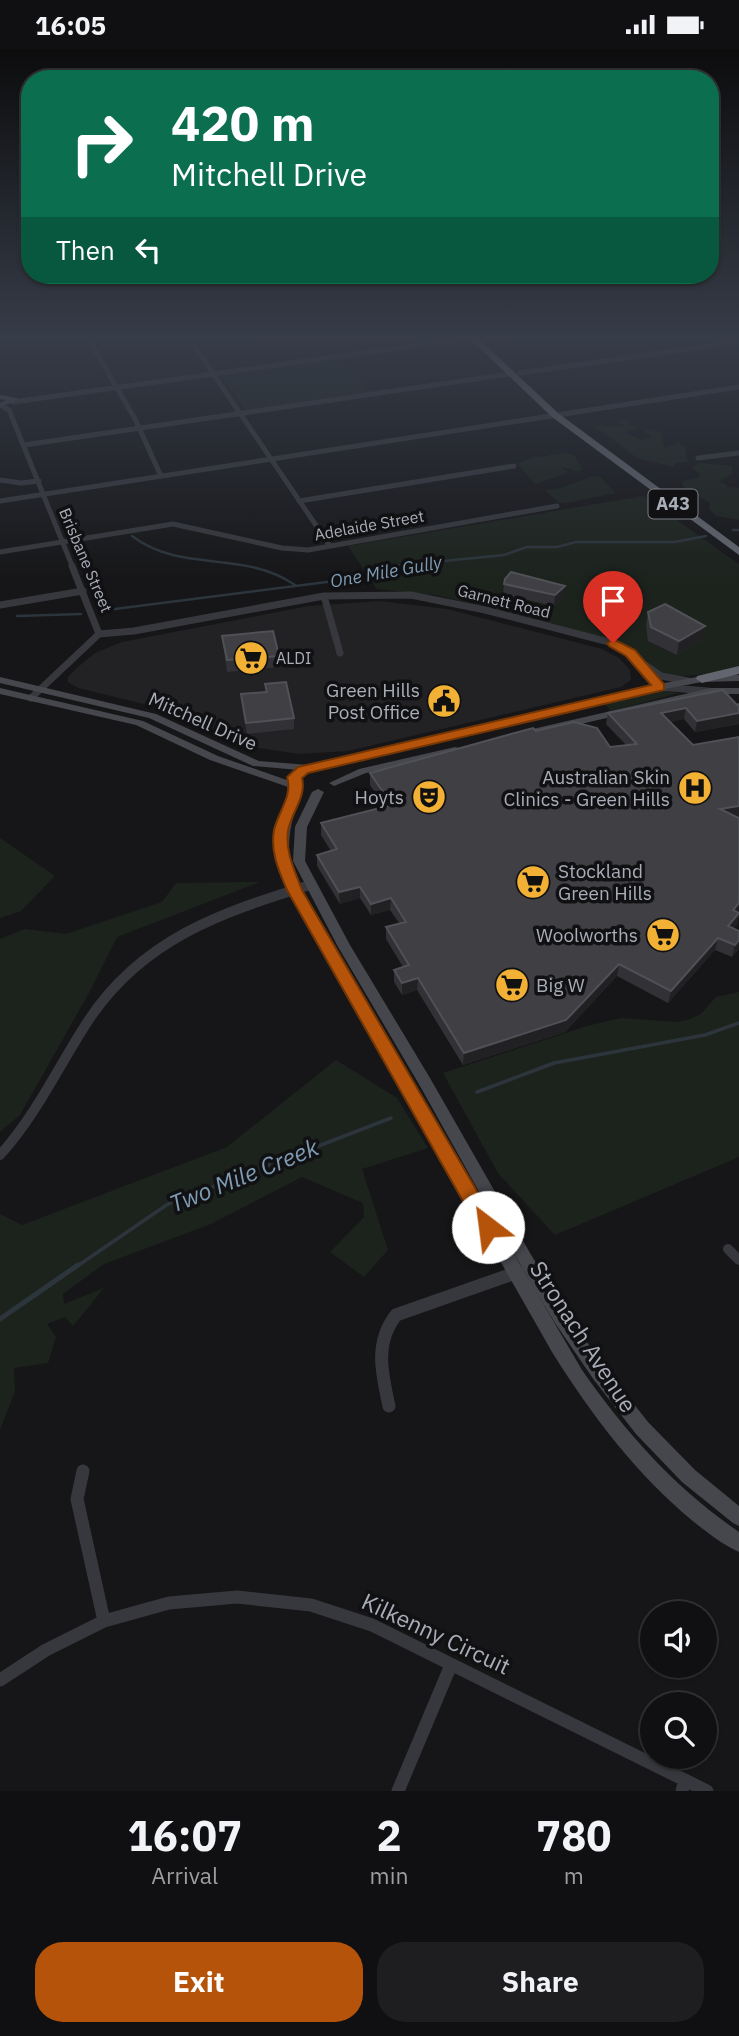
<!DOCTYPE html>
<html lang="en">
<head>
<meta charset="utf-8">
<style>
	body { margin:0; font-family:"IBM Plex Sans",sans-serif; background:#1e1e20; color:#f1f3f6; height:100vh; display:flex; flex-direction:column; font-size:26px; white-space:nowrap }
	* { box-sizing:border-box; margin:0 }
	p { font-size:23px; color:#9c9d9f }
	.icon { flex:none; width:38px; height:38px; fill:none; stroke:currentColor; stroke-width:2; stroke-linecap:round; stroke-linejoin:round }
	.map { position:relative; height:1742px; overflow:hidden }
	.side { display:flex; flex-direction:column; background:#101012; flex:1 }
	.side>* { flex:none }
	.hud { position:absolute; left:21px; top:21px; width:698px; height:214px; border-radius:28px; box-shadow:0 2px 5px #0004,0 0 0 2px #303032; background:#0b6e4f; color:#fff; overflow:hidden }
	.controls { position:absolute; left:640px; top:1552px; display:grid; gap:14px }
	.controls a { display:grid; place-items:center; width:77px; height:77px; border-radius:50%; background:#101012; box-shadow:0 2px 5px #0004,0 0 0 2px #303032; font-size:35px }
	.pin { position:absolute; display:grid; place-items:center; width:60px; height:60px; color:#fff; margin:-72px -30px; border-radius:50% 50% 50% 0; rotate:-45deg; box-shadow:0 0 7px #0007 }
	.pin .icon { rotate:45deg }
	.me { position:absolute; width:77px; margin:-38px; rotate:330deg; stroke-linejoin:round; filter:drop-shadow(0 0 5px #0008) }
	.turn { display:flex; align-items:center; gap:24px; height:147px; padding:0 35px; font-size:32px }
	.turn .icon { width:91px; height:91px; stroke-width:2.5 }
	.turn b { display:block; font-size:49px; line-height:60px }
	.then { display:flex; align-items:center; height:66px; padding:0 35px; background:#0003; gap:14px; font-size:26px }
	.eta { display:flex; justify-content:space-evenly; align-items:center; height:119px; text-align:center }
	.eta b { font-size:42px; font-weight:700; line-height:49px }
	.action { display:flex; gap:14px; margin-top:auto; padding:14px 35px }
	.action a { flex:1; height:80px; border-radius:28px; background:#b45309; color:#fff; font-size:28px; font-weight:700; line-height:80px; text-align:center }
	.action a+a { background:#1e1e20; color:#f1f3f6 }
	.status { display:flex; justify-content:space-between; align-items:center; height:49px; padding:0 35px; background:#101012; direction:ltr }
	.status svg { height:19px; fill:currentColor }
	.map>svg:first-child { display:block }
	.built { fill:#222225 }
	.green { fill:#1c231d }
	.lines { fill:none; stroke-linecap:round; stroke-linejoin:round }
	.stream-far2 { stroke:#2c353c; stroke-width:2.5 }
	.stream-far1 { stroke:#2c353c; stroke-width:3.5 }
	.stream { stroke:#2c353c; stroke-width:5 }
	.street-far3 { stroke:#37383d; stroke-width:5 }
	.street-far2 { stroke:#37383d; stroke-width:7 }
	.street-far1 { stroke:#37383d; stroke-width:10 }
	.street { stroke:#37383d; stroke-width:13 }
	.secondary { fill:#45474d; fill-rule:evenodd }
	.highway { fill:#63666e; fill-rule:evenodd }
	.wall { fill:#323236 }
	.shaded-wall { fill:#212124 }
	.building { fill:#3f3f44; stroke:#4f5156; stroke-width:2 }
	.route { fill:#b45309; stroke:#753606; stroke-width:2 }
	.labels { text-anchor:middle; stroke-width:7; stroke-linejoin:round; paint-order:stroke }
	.far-street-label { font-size:16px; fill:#a8adb8; stroke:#111113 }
	.far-poi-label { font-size:16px; fill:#a8adb8; stroke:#111113; text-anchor:start }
	.shield { fill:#111113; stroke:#7b7e86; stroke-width:2 }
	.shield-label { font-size:18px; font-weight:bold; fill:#a8adb8 }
	.far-water-label { font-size:18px; font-style:italic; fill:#7f9bb3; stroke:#111113 }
	.poi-label { font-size:19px; fill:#a8adb8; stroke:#111113; text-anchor:end }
	.street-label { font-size:19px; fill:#a8adb8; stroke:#111113 }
	.near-street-label { font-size:23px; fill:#a8adb8; stroke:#111113 }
	.near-water-label { font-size:24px; font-style:italic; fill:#7f9bb3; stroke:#111113 }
</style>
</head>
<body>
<div class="status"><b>16:05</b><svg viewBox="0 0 49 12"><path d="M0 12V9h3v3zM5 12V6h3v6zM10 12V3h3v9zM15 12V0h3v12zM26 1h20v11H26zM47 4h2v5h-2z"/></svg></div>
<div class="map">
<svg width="739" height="1742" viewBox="0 0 739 1742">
	<rect width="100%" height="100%" fill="#161618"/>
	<path class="built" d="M 380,552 L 447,560 L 602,600 L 619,609 L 630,621 L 631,631 L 621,638 L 348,702 L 299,705 L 245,697 L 156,658 L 78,639 L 68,633 L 68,628 L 79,617 L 95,604 L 122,593 L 309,557 Z"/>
	<path class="green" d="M 341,309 L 370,343 L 245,361 L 222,327 Z
		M 624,370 L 629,371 L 628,376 L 639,379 L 625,383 L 642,391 L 652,388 L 644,382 L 648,380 L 660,383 L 665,399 L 678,393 L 685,399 L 688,413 L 676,414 L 673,418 L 637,409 L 593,376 L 625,378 L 618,373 Z
		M 565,404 L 575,407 L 582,420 L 579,423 L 562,418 L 568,424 L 535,435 L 517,415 L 531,409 Z
		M 700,414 L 732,417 L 732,425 L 718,433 L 726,435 L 727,438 L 739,439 L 739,471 L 716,467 L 709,460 L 710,454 L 685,439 L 681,432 L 697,429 L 701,425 L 691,419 Z
		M 593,427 L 600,428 L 616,444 L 566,454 L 559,454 L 545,441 L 561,439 Z
		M 643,447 L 739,515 L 739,618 C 714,622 674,636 652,618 C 638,606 629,596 612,590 L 436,546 L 377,540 L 348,497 Z
		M 661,641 L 679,644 L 611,662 L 605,655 Z
		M 0,789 L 55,827 L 21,862 L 0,869 Z
		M 260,833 L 117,888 L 90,942 L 20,1066 L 0,1083 L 0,890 L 25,880 L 66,885 L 162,853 L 176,834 Z
		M 739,943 L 739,1108 L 555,1186 L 498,1124 L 443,1024 L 587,977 L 621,969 L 678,973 L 690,970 L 701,965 L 716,948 Z
		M 336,1011 L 397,1049 L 428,1099 L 362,1120 L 388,1201 L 364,1228 L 330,1203 L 364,1168 L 363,1154 L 302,1128 L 211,1175 L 104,1215 L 63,1245 L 64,1255 L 104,1239 L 73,1277 L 65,1268 L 47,1275 L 56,1288 L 48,1314 L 14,1319 L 15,1342 L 0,1381 L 0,1165 L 22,1176 L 227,1098 Z"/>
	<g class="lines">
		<path class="stream-far2" d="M 733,481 L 739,481
			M 132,487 C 182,525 243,500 295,536
			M 107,561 L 374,527 L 394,517 L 504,506 L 527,498 L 557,498 L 576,493 L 675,493 L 706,487
			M 17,567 L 81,565"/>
		<path class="stream-far1" d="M 477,1043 L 554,1014 L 705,986 L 739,974
			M 76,1218 L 168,1155 L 391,1069"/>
		<path class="stream" d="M 0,1270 L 78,1216"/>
		<path class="street-far3" d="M 88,289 L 135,370 L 161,427
			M 189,289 L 330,497
			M 520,324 L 739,293
			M 13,353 L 470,289
			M 0,356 L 9,361 L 73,519
			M 24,396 L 510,325
			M 698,409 L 739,404
			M 0,431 L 21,434 L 39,432
			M 0,452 L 739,338
			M 299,452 L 514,417
			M 0,503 L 173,475 L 282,499 L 308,501 L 557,457"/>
		<path class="street-far2" d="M 72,517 L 99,585
			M 324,547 L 340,604
			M 0,556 L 83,542
			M 99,585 L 134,582 L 324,547 L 411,546 L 485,561 L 613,594 L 661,627 L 688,632
			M 645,619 L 659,638 L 708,642
			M 31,649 L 99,585"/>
		<path class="street-far1" d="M 0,1106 C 37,1065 58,1018 88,972 C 142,890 220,864 310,836
			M 728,1200 L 739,1211"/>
		<path class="street" d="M 389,1357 C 382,1325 374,1294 396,1266 L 518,1223
			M 83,1422 L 77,1450 L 104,1572
			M 0,1631 L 46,1601 L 104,1572 L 169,1554 L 237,1548 L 311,1556 L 372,1576 L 707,1742
			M 398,1742 L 451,1616
			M 682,1742 L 685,1731"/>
		<path class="secondary" d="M 0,346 L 17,349 L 18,351 L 0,358 L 0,354 L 6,351 L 0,350 Z
			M 739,626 L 739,632 L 702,633 L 659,641 L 310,722 L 253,717 L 149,669 L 0,634 L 0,628 L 156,665 L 259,712 L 309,716 L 659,635 L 702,627 Z
			M 0,639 L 143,672 L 218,707 L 301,736 L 302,738 C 292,771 284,792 293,827 L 582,1321 C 626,1384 675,1439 739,1483 L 739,1503 C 723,1496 708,1484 694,1473 C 636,1425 592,1367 552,1303 L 281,827 C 272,792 280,772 291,739 L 210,711 L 136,676 L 0,645 Z
			M 711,639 L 739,639 L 739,645 L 711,645 L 524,688 L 519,685 L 524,682 Z
			M 455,698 L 459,699 L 460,701 L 459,703 L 366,724 L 334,737 L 329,734 L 359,720 Z
			M 318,740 L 324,743 L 307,778 L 305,812 L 350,896 L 430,1029 L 530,1204 L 566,1263 L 606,1320 L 648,1373 L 695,1421 L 739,1457 L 739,1477 L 733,1474 L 682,1433 L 636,1385 L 594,1331 L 555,1274 L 519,1214 L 420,1037 L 337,896 L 293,812 L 295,778 L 312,743 Z"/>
		<path class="highway" d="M 469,289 L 478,289 L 558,364 L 739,498 L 739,506 L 552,368 Z
			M 739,617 L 739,625 L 702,634 L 696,630 L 697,627 Z"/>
	</g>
	<path class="wall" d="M 504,535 L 564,547 L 554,557 L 503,545 Z
		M 648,563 L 702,591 L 677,606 L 648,592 L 646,577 Z
		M 222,587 L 279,607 L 279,618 L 227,623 Z
		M 265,635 L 294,669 L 294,680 L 247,685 L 242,657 L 241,645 L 265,643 Z
		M 739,655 L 739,675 L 695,683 L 684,670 L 670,673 L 693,696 L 739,688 L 739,768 L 738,768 L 739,769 L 739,866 L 737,876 L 733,879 L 739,882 L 739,900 L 732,908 L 715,901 L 668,954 L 617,927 L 565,983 L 463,1016 L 417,941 L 402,946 L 394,933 L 394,921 L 403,918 L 386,890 L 386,878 L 399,874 L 390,861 L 371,866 L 360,849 L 340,855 L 317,817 L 317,806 L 331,802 L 321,786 L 321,774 L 385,758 L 370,736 L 370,724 L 536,682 L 610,698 L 626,696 L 606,675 L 608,664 Z"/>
	<path class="shaded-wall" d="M 565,537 L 564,547 L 554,557 L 555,546 Z
		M 705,577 L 702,591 L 677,606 L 679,592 Z
		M 686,659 L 684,670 L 659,676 L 661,664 Z
		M 739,664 L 739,675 L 695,683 L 697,672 Z
		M 739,757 L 739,768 L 717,772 L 720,760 Z
		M 360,838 L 360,849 L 340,855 L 339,843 Z
		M 391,849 L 390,861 L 371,866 L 371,855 Z
		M 739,854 L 739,863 L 730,873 L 733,861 Z
		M 739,864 L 737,876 L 726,889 L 728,877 Z
		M 718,889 L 715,901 L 668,954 L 671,942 Z
		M 739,891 L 739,900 L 732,908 L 735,896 Z
		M 619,915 L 617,927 L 565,983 L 463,1016 L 464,1004 Z
		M 418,929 L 417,941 L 402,946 L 402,934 Z"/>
	<path class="building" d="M 511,523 L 565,537 L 555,546 L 504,535 L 505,530 Z
		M 665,555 L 705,577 L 679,592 L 651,578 L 648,563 Z
		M 273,582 L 279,607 L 227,611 L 222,587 Z
		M 286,633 L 294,669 L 246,674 L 241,645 L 267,643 L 265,635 Z
		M 723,641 L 737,656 L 739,655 L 739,664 L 697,672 L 686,659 L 661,664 L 693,696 L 739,688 L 739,757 L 720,760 L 739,769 L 739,854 L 733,861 L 739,864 L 728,877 L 739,882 L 739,891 L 735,896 L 718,889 L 671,942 L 619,915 L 566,971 L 464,1004 L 418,929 L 402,934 L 394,921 L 409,916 L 386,878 L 406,873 L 391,849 L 371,855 L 360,838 L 339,843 L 317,806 L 337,800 L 321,774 L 392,756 L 370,724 L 533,679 L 536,682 L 574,673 L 597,679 L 610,698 L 637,695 L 608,664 Z"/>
	<linearGradient id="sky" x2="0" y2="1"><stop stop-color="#0c0c0d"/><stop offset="0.54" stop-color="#363c48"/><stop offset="1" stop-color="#363c48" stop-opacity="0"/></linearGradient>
	<rect width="739" height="533" fill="url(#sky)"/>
	<path class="route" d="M 613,590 L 635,601 L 664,635 L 664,641 L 308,724 L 302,729 C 307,747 291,764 288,782 C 285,803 295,822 302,841 L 495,1173 L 498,1178 L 495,1184 L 481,1184 L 287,841 C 279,822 270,803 274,781 C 278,763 293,747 287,728 L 298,718 L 651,636 L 626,607 L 609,597 L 607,594 Z"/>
	<defs>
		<g id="supermarket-disc" transform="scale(1.75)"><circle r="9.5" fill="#f2b134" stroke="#111113"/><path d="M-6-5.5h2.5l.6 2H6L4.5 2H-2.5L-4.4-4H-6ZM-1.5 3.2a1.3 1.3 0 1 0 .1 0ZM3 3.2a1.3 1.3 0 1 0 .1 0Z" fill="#111"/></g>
		<g id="civic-disc" transform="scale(1.75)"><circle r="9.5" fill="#f2b134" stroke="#111113"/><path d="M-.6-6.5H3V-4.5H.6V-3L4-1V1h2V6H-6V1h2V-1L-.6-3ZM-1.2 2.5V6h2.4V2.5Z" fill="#111"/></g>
		<g id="hospital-disc" transform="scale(1.75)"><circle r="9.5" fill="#f2b134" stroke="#111113"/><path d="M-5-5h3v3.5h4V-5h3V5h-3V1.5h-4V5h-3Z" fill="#111"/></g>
		<g id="theatre-disc" transform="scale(1.75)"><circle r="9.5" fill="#f2b134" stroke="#111113"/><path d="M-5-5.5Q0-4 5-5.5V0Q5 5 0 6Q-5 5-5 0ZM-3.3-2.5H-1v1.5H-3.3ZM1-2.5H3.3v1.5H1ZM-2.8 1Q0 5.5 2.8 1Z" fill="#111"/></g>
	</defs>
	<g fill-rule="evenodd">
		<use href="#supermarket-disc" x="251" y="609"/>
		<use href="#civic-disc" x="444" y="652"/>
		<use href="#hospital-disc" x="695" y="739"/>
		<use href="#theatre-disc" x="429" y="748"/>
		<use href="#supermarket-disc" x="533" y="833"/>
		<use href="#supermarket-disc" x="663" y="886"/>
		<use href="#supermarket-disc" x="512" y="936"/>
	</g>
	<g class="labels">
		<g class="far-street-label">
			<text transform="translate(369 476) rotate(-10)" y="6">Adelaide Street</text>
			<text transform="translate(86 511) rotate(67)" y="6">Brisbane Street</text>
			<text transform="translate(504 552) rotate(14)" y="6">Garnett Road</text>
		</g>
		<g class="far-poi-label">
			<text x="276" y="615">ALDI</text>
		</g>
		<rect class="shield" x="648.5" y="440.5" width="49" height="29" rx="5"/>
		<g class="shield-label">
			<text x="673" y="461">A43</text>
		</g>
		<g class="far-water-label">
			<text transform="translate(386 523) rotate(-10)" y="6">One Mile Gully</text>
		</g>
		<g class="poi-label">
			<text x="420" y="648">Green Hills<tspan x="420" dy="22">Post Office</tspan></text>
			<text x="670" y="735">Australian Skin<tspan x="670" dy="22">Clinics - Green Hills</tspan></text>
			<text x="404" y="755">Hoyts</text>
			<text x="558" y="829" text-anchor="start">Stockland<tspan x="558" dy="22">Green Hills</tspan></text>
			<text x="638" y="893">Woolworths</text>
			<text x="536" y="943" text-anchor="start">Big W</text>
		</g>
		<g class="street-label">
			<text transform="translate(203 672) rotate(24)" y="7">Mitchell Drive</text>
		</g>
		<g class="near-street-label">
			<text transform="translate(583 1288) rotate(57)" y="8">Stronach Avenue</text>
			<text transform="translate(436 1585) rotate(25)" y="8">Kilkenny Circuit</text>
		</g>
		<g class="near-water-label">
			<text transform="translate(244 1127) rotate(-22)" y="8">Two Mile Creek</text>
		</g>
	</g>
</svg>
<div class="controls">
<a><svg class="icon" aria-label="sound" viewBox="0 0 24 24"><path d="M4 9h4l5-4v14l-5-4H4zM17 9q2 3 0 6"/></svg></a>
<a><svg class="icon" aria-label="search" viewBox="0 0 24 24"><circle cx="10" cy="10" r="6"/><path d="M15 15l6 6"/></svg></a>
</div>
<div class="pin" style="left:613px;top:594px;background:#d93025"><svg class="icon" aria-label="arrive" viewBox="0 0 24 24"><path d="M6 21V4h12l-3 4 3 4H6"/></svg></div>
<svg class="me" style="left:488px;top:1178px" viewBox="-20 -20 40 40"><circle r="19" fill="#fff"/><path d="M0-13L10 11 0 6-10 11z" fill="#b45309"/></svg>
<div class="hud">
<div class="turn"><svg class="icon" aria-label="right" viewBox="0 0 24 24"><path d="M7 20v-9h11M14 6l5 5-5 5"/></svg><div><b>420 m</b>Mitchell Drive</div></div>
<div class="then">Then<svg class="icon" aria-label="left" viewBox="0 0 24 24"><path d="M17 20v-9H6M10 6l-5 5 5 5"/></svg></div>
</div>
</div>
<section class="side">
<div class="eta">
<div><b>16:07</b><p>Arrival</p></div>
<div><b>2</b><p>min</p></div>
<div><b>780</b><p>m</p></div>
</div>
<div class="action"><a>Exit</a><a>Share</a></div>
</section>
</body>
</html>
